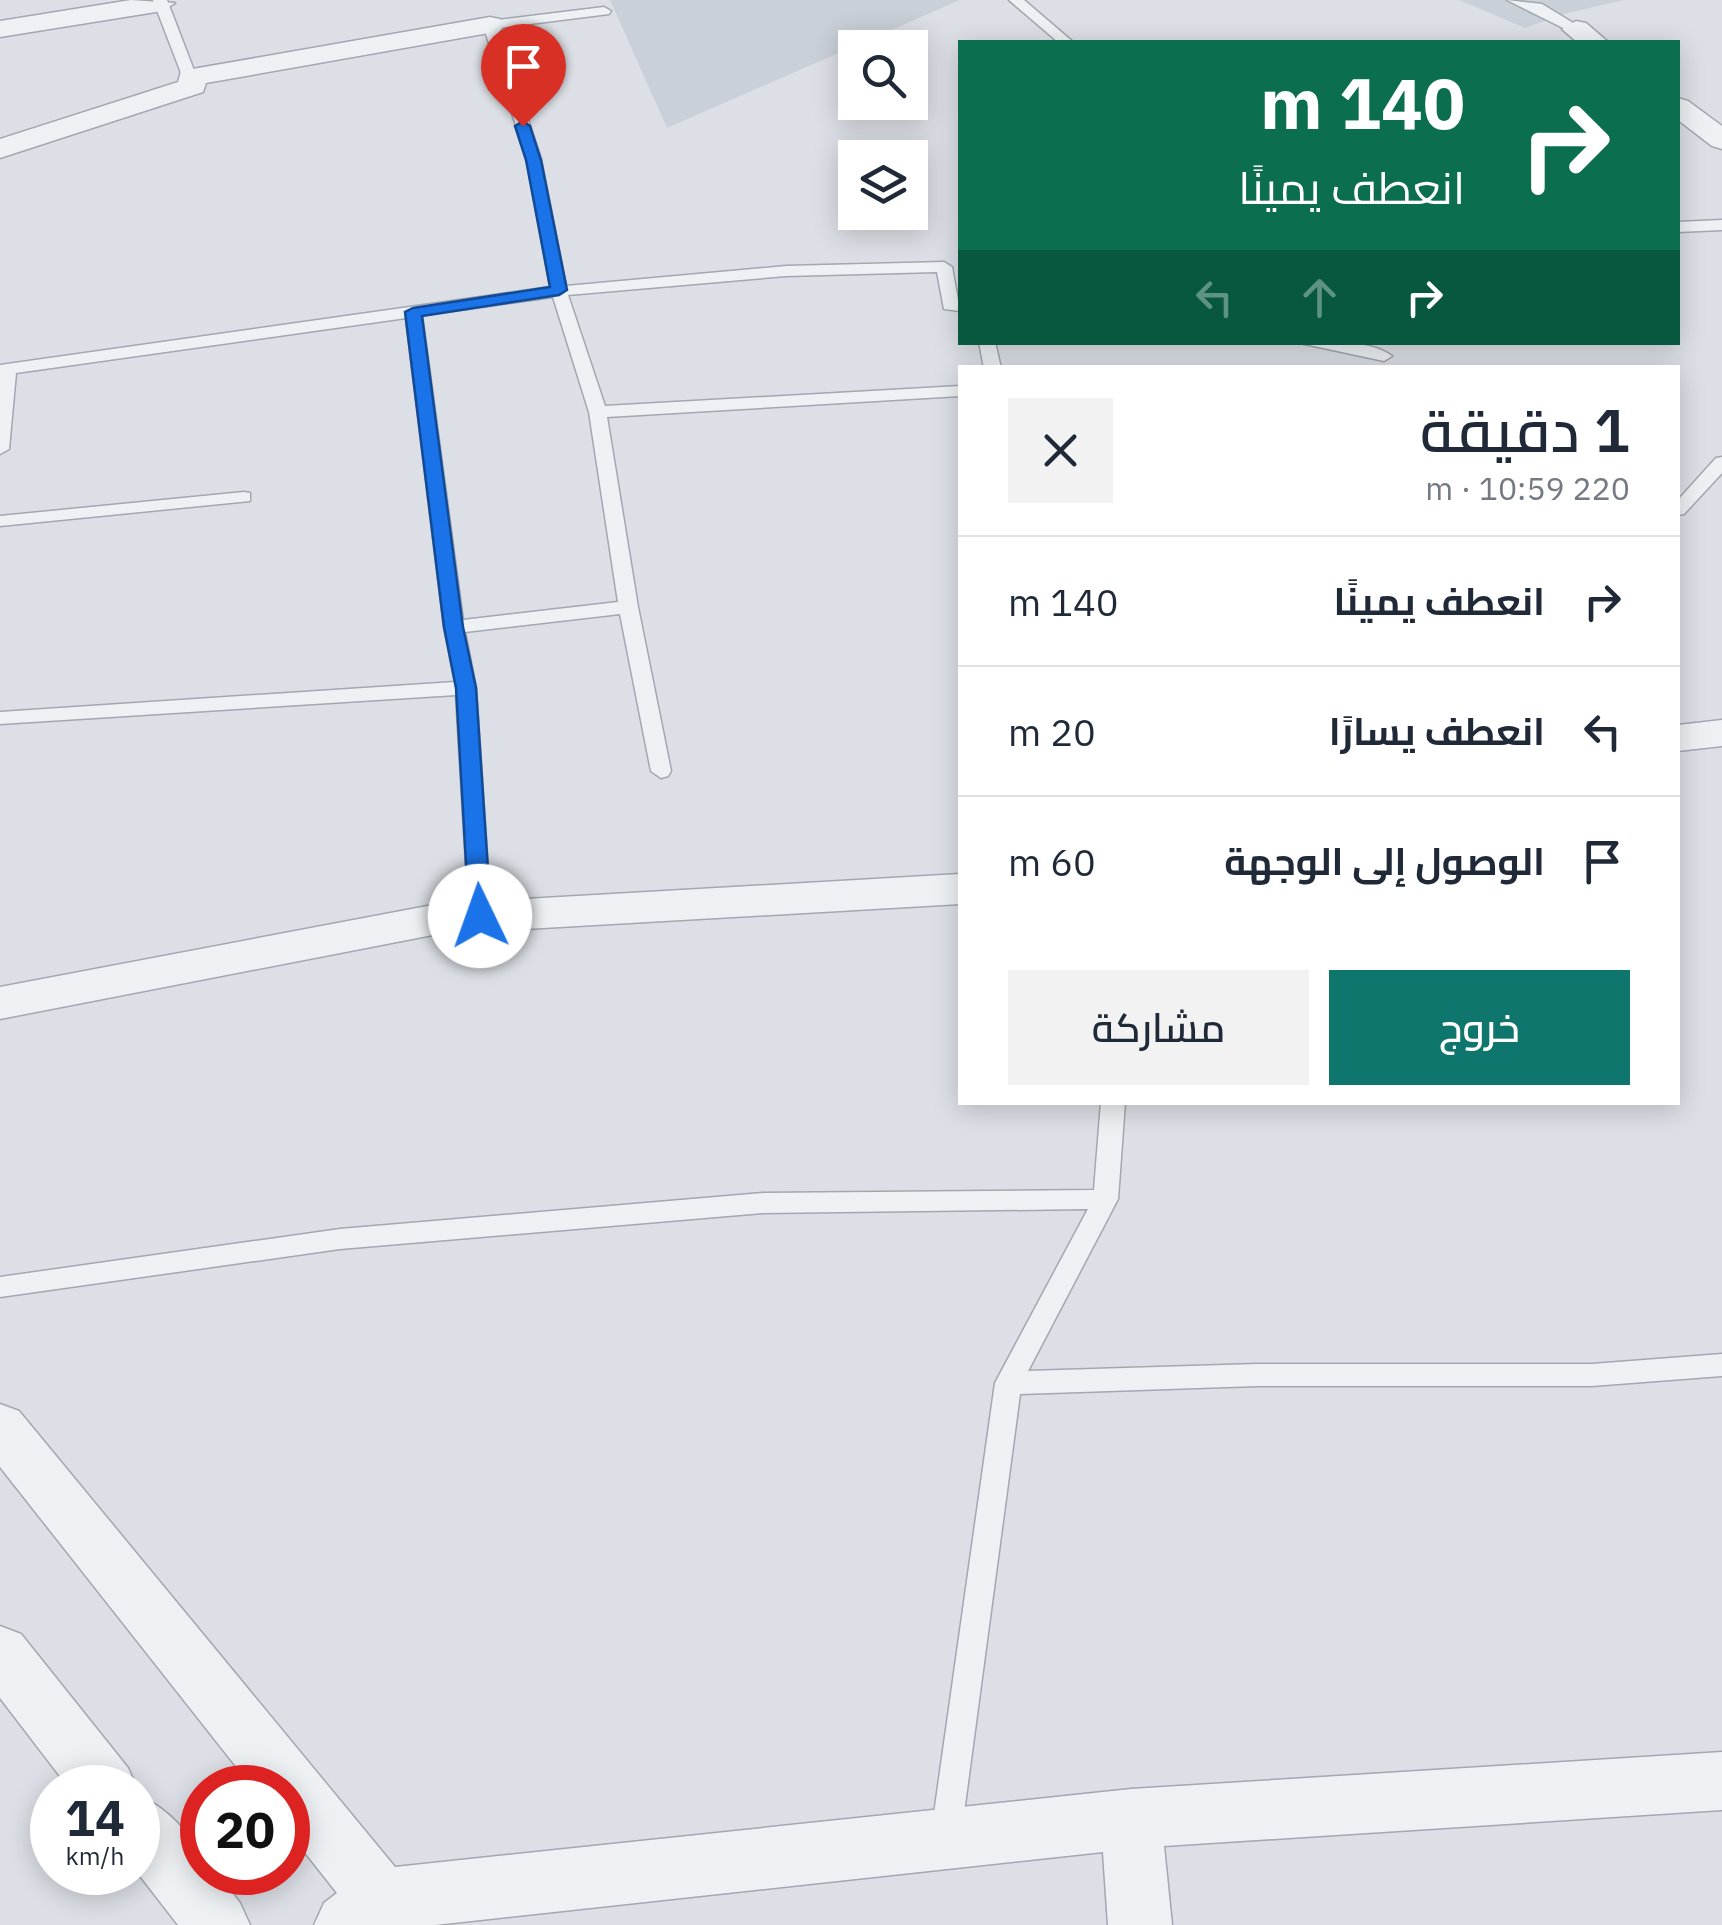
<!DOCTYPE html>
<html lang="ar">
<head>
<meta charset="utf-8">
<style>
	body { margin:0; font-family:"IBM Plex Sans",Cairo,sans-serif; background:#f2f2f3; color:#1f2937; direction:rtl; height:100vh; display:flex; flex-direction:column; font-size:38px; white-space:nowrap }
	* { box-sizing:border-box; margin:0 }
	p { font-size:32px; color:#747a83 }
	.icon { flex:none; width:55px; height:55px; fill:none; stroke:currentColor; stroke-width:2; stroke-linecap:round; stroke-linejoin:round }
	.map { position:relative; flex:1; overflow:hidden; direction:ltr }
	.sheet { position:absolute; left:958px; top:365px; width:722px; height:740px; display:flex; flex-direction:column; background:#fff; border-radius:0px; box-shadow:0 5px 25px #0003; direction:rtl }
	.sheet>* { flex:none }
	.banner { position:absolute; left:958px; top:40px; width:722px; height:305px; border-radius:0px; box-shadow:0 5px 25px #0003; direction:rtl; background:#0b6e4f; color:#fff; overflow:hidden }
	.tools { position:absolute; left:838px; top:30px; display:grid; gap:20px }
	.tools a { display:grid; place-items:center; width:90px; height:90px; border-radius:0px; background:#fff; box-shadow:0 5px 25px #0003; font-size:50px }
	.speed { position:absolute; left:30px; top:1765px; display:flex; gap:20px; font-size:50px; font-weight:700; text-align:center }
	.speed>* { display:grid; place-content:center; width:130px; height:130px; border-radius:50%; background:#fff; box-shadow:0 5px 25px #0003; line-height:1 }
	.speed small { font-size:25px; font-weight:400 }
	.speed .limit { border:15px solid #d22; background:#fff; color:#111 }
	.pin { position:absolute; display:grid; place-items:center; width:85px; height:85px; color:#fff; margin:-102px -42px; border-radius:50% 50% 50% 0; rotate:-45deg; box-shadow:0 0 10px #0007 }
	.pin .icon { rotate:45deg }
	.me { position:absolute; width:110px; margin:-55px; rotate:357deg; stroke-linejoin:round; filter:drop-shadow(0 0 8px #0008) }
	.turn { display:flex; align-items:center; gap:35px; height:210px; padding:0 50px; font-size:45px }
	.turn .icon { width:130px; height:130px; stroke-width:2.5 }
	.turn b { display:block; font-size:70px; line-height:85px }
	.lanes { display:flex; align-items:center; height:95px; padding:0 50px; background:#0003; justify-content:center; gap:50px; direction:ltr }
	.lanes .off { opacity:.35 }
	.round { display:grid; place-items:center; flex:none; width:105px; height:105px; border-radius:0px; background:#f2f2f3 }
	.headline { display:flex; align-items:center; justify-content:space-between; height:170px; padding:0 50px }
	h1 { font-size:60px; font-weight:600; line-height:75px }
	.cta { display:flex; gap:20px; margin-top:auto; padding:20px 50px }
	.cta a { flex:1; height:115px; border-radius:0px; background:#0f766e; color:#fff; font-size:40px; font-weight:600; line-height:115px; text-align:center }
	.cta a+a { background:#f2f2f3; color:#1f2937 }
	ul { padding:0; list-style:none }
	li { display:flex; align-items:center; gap:30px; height:130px; padding:0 50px; border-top:2px solid #e0e1e3 }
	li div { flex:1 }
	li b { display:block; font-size:38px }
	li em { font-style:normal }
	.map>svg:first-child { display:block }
	.built { fill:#cad0d8 }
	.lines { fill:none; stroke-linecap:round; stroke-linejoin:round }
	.service-casing { stroke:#a2a7b0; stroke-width:3 }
	.minor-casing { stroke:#a2a7b0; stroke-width:3 }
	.service { fill:#eef1f4; fill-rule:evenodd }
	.minor { fill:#eef1f4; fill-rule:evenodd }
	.route { fill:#1a73e8; stroke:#114b97; stroke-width:2.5 }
</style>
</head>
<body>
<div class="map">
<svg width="1722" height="1925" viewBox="0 0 1722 1925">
	<rect width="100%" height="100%" fill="#dce0e6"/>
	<path class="built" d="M 610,0 L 960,0 L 667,128 Z
		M 1459,0 L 1624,0 L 1564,14 L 1525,28 Z"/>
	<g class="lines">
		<g class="service-casing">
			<path id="service" d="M 153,0 L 167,0 L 200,86 L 198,89 L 186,86 Z
				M 1009,0 L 1024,0 L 1073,42 L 1058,42 Z
				M 1507,0 L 1542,4 L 1583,29 L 1571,32 Z
				M 604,7 L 611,11 L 609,14 L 498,28 L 541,159 L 566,286 L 786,266 L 944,262 L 952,267 L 960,311 L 944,309 L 937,272 L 786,276 L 568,295 L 605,406 L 960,386 L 960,396 L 607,417 L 638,607 L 671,771 L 668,776 L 661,778 L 651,771 L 620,614 L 465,632 L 476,688 L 491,916 L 480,924 L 469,916 L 456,695 L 0,724 L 0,712 L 455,682 L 444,627 L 406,318 L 16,373 L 9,449 L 0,454 L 0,365 L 550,287 L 527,159 L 483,25 L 490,21 ZM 553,297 L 589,412 L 618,602 L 463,620 L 422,315 Z
				M 1722,220 L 1722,230 L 1678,232 L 1678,222 Z
				M 979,342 L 995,342 L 1001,368 L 984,368 Z
				M 1295,342 C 1324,342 1369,339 1392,356 L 1384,361 Z
				M 1722,457 L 1722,473 L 1684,514 L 1678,515 L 1678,500 L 1716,458 Z
				M 244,492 L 250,493 L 250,501 L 0,526 L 0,516 Z
				M 1101,1102 L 1125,1102 L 1118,1199 L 1028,1371 L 1257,1364 L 1592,1364 L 1722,1354 L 1722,1376 L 1592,1386 L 1257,1386 L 1020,1394 L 961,1835 L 957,1846 L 946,1850 L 935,1846 L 931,1835 L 995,1383 L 1088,1209 L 763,1213 L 340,1249 L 0,1297 L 0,1277 L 340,1229 L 763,1193 L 1094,1190 Z"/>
		</g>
		<g class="minor-casing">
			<path id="minor" d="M 131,0 L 175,3 L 162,11 L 0,37 L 0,21 Z
				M 490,17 L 500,19 L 504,25 L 500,31 L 206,83 L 203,92 L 0,158 L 0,139 L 178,82 L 181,71 Z
				M 1576,21 L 1586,23 L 1608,42 L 1577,42 L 1562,29 Z
				M 1678,98 L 1688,101 L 1722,126 L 1722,149 L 1712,146 L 1678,120 Z
				M 1722,720 L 1722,746 L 1678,751 L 1678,725 Z
				M 960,874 L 960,904 L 438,934 L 0,1019 L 0,987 L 438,904 Z
				M 0,1404 L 19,1411 L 395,1867 L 1131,1789 L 1722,1752 L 1722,1810 L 1164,1846 L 1172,1925 L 1108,1925 L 1103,1852 L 435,1925 L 314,1925 L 324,1903 L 337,1893 L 288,1831 L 288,1788 L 253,1788 L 0,1467 Z
				M 0,1626 L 21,1634 L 128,1768 L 137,1788 L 69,1788 L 0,1698 Z
				M 138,1795 C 166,1807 202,1841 202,1872 L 216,1872 L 240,1903 L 250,1925 L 178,1925 L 137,1872 Z"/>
		</g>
		<use href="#service" class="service"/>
		<use href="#minor" class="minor"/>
	</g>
	<path class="route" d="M 523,121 L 530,126 L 541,160 L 567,290 L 559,295 L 422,316 L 463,627 L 476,688 L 491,916 L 480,924 L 469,916 L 456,688 L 444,627 L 405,312 L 413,308 L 550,287 L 526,160 L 515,126 Z"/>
</svg>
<div class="tools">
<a><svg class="icon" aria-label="search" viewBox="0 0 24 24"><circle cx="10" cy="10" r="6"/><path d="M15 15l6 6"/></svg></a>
<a><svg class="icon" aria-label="layers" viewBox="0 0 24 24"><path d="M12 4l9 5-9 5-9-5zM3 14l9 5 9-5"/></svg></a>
</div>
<div class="speed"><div>14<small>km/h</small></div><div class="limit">20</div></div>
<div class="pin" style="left:523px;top:126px;background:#d93025"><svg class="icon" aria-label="arrive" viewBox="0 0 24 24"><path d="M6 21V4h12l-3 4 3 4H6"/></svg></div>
<svg class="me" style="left:480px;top:916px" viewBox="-20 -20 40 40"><circle r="19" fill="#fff"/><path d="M0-13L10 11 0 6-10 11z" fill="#1a73e8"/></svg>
<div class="banner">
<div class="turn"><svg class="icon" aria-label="right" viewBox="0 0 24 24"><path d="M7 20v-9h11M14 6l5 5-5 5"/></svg><div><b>140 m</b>انعطف يمينًا</div></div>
<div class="lanes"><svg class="icon off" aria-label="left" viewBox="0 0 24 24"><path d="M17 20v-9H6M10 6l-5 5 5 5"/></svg><svg class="icon off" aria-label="ahead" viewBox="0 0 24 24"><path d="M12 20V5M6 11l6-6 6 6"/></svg><svg class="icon" aria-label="right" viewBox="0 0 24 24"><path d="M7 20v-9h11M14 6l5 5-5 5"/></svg></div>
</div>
<section class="sheet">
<div class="headline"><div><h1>1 دقيقة</h1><p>220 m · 10:59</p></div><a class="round"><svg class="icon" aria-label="close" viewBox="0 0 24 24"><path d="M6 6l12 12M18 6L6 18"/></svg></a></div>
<ul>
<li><svg class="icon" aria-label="right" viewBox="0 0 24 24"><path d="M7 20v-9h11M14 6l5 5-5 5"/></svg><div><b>انعطف يمينًا</b></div><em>140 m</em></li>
<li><svg class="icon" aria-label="left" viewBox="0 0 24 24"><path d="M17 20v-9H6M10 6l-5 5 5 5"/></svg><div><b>انعطف يسارًا</b></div><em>20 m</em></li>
<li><svg class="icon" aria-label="arrive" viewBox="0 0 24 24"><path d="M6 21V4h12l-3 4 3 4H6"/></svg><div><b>الوصول إلى الوجهة</b></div><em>60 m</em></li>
</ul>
<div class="cta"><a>خروج</a><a>مشاركة</a></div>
</section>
</div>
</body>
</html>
